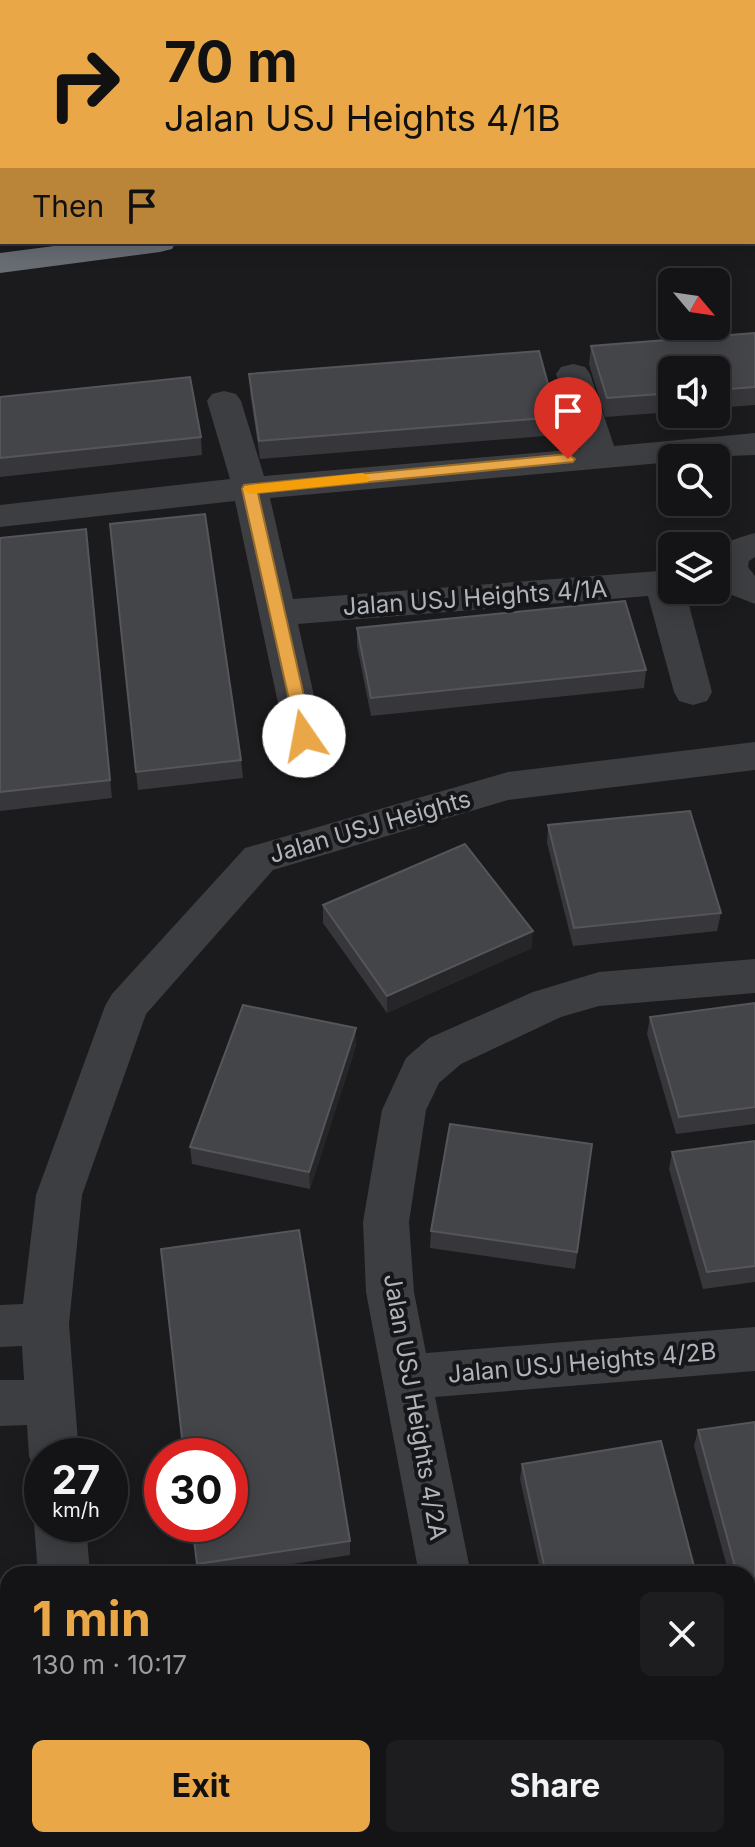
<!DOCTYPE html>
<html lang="en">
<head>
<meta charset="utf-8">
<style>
	body { margin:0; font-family:Inter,sans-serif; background:#1d1d1f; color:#f1f3f6; height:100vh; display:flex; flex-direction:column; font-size:30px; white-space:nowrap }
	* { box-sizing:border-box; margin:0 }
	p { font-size:26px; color:#9d9ea1 }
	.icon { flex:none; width:44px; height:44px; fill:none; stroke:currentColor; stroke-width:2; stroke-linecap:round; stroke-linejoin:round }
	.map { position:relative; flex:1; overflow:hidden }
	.panel { position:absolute; left:0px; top:1566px; width:756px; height:282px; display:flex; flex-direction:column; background:#141416; border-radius:24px 24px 0 0; box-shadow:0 4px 20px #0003,0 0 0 2px #333335 }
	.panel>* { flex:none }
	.banner { position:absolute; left:0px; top:0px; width:756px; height:244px; box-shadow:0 4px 20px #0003,0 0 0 2px #333335; background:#e9a747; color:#111; overflow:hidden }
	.needle { width:52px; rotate:119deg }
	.buttons { position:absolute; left:658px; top:268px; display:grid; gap:16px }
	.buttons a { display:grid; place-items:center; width:72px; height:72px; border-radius:12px; background:#141416; box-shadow:0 4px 20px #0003,0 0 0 2px #333335; font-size:40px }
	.speed { position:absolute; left:24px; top:1438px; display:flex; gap:16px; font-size:40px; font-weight:700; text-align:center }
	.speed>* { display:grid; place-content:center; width:104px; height:104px; border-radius:50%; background:#141416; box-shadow:0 4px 20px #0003,0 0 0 2px #333335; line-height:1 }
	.speed small { font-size:20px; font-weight:400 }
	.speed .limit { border:12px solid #d22; background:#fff; color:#111 }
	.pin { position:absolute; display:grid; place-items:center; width:68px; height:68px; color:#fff; margin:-82px -34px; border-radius:50% 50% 50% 0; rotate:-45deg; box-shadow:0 0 8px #0007 }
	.pin .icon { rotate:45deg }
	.me { position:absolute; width:88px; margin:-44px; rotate:348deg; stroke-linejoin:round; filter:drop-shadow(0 0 6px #0008) }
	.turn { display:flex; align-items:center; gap:28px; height:168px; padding:0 32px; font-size:36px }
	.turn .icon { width:104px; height:104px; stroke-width:2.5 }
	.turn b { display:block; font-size:56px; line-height:68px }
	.then { display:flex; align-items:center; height:76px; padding:0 32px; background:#0003; gap:16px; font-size:30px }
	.round { display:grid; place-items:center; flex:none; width:84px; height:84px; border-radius:12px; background:#1d1d1f }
	.headline { display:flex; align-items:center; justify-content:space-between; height:136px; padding:0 32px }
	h1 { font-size:48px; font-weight:700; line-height:60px; color:#e9a747 }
	.action { display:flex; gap:16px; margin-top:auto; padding:16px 32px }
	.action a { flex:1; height:92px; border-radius:12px; background:#e9a747; color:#111; font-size:32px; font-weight:700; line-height:92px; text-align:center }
	.action a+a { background:#1d1d1f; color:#f1f3f6 }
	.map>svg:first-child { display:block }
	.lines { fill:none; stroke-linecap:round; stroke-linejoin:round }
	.minor { fill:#3c3e42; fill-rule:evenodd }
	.highway { fill:#686c73; fill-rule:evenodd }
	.wall { fill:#37373b }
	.shaded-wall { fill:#262629 }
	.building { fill:#444549; stroke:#54565b; stroke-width:2 }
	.route { fill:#e9a747; stroke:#976d2e; stroke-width:2 }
	.slow { fill:#f59e0b }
	.labels { text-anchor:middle; stroke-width:8; stroke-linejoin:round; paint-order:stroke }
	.street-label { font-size:24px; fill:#aeb3bc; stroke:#161618 }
</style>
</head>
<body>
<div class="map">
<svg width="755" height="1847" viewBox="0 0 755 1847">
	<rect width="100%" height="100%" fill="#1b1b1d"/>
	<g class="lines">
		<path class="minor" d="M 573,364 L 585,367 L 590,374 L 614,446 L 755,433 L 755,455 L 672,458 L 672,462 L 270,498 L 293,599 L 672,570 L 672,590 L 685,590 L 712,692 L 707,701 L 693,705 L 679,701 L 674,692 L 648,596 L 298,624 L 323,736 L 318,746 L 304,750 L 290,746 L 285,736 L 235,501 L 0,527 L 0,505 L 230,479 L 207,401 L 212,394 L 224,391 L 236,394 L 241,401 L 264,476 L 580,449 L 556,374 L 561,367 Z
			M 755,533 L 755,557 L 749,561 L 748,567 L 755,576 L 755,604 L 732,595 L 716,576 C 716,543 724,542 755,533 Z
			M 755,742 L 755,770 L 508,800 L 273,870 L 146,1014 L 82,1195 L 69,1324 L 79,1456 L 42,1456 L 42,1475 L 36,1472 L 29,1456 L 27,1425 L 0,1426 L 0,1380 L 24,1380 L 22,1346 L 0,1347 L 0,1305 L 23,1304 L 36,1195 L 105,1006 L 112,994 L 245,848 L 508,772 Z
			M 755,959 L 755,993 L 599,1006 L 561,1017 L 461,1064 L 439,1083 L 426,1110 L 409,1222 L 414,1292 L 426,1353 L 755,1327 L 755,1371 L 435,1397 L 471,1574 L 419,1574 L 366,1292 L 363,1222 L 382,1110 L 406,1058 L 429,1038 L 533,992 L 599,972 Z
			M 42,1507 L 42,1524 L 86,1524 L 90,1574 L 38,1574 L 34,1524 Z
			M 60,1840 L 116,1840 L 117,1847 L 61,1847 Z
			M 466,1840 L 522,1840 L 523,1847 L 467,1847 Z"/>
		<path class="highway" d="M 754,14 L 755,14 L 755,32 L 754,32 Z
			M 754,65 L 755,65 L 755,83 L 754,83 Z
			M 754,126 L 755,126 L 755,144 L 754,144 Z
			M 754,161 L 755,161 L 755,179 L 754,179 Z
			M 2,203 L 2,223 L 0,224 L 0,204 Z
			M 85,242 L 176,242 L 172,249 L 160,252 L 0,273 L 0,253 Z"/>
	</g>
	<path class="wall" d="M 755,333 L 755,405 L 716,408 L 716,370 L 672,370 L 672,412 L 605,417 L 589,364 L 591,346 Z
		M 249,374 L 557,417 L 556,435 L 260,459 L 250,392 Z
		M 0,397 L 201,437 L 202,455 L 0,477 Z
		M 110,524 L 241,760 L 243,778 L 138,790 Z
		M 86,529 L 112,798 L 0,811 L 0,538 Z
		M 357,628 L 646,670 L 644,688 L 371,716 L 357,646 Z
		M 548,825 L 721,913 L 717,931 L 573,946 L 547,843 Z
		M 323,905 L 532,948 L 387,1013 L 323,923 Z
		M 755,1003 L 755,1124 L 676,1134 L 647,1034 L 650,1017 Z
		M 356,1028 L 356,1046 L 310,1189 L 192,1164 L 190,1147 Z
		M 755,1141 L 755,1282 L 703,1289 L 669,1169 L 672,1152 Z
		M 592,1144 L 575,1269 L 430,1248 L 431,1231 Z
		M 755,1422 L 755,1672 L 748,1646 L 748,1574 L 729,1574 L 694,1446 L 698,1430 Z
		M 522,1464 L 696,1574 L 541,1574 L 520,1479 Z
		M 192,1524 L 350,1541 L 350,1555 L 229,1574 L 198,1574 Z
		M 748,1766 L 755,1792 L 755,1843 L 731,1847 L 602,1847 L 600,1840 L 748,1840 Z"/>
	<path class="shaded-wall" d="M 86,529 L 88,548 L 112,798 L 110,780 Z
		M 533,931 L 532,948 L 387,1013 L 387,996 Z
		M 356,1028 L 356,1046 L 310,1189 L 309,1172 Z"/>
	<path class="building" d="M 755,333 L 755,387 L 716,390 L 716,370 L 672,370 L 672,393 L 607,398 L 591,346 Z
		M 539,351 L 557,417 L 259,441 L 249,374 Z
		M 190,377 L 201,437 L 0,458 L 0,397 Z
		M 205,514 L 241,760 L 136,772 L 110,524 Z
		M 86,529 L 110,780 L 0,792 L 0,538 Z
		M 625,601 L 646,670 L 371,698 L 357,628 Z
		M 690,811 L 721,913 L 574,928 L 548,825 Z
		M 465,844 L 533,931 L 387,996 L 323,905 Z
		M 755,1003 L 755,1107 L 679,1117 L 650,1017 Z
		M 243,1005 L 356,1028 L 309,1172 L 190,1147 Z
		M 450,1124 L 592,1144 L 577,1252 L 431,1231 Z
		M 755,1141 L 755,1266 L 707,1272 L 672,1152 Z
		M 299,1230 L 350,1541 L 197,1564 L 192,1524 L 230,1524 L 230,1456 L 184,1456 L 161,1249 Z
		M 755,1422 L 755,1641 L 748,1615 L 748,1574 L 737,1574 L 698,1430 Z
		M 661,1441 L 696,1574 L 546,1574 L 522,1464 Z
		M 748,1766 L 755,1792 L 755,1831 L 748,1833 Z
		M 230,1840 L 398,1840 L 399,1847 L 231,1847 Z
		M 606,1840 L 707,1840 L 669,1847 L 607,1847 Z"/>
	<path class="route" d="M 568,454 L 575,459 L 573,462 L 258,493 L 313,736 L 310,740 L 298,740 L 242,489 L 244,485 Z"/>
	<path class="slow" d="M 363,473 L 370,478 L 368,482 L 250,494 L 242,489 L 250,485 Z"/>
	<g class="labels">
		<g class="street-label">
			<text transform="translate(475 598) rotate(-4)" y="8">Jalan USJ Heights 4/1A</text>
			<text transform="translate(370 827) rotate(-16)" y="8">Jalan USJ Heights</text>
			<text transform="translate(582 1363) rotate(-5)" y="8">Jalan USJ Heights 4/2B</text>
			<text transform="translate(415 1407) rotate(80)" y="8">Jalan USJ Heights 4/2A</text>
		</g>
	</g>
</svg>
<div class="buttons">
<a><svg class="needle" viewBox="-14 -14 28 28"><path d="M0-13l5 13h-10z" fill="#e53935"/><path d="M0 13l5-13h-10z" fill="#9d9ea1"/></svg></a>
<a><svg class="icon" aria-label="sound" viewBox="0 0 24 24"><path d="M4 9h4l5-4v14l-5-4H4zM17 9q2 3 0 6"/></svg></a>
<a><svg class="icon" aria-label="search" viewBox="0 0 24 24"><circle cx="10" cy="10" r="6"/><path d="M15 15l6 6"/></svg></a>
<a><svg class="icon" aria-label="layers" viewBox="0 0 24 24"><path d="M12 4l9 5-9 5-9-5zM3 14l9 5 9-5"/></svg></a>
</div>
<div class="speed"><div>27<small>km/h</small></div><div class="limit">30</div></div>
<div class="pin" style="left:568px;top:459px;background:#d93025"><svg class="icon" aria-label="arrive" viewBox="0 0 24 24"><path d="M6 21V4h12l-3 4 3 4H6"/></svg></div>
<svg class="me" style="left:304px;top:736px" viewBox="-20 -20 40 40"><circle r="19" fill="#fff"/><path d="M0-13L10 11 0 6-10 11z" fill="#e9a747"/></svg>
<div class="banner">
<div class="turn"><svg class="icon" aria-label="right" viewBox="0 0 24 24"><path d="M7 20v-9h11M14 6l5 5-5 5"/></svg><div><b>70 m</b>Jalan USJ Heights 4/1B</div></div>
<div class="then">Then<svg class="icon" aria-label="arrive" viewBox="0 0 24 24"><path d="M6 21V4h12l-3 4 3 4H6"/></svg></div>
</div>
<section class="panel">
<div class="headline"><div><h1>1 min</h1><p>130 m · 10:17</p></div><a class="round"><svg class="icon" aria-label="close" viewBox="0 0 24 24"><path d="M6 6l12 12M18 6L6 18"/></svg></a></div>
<div class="action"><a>Exit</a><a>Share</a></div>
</section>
</div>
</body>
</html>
